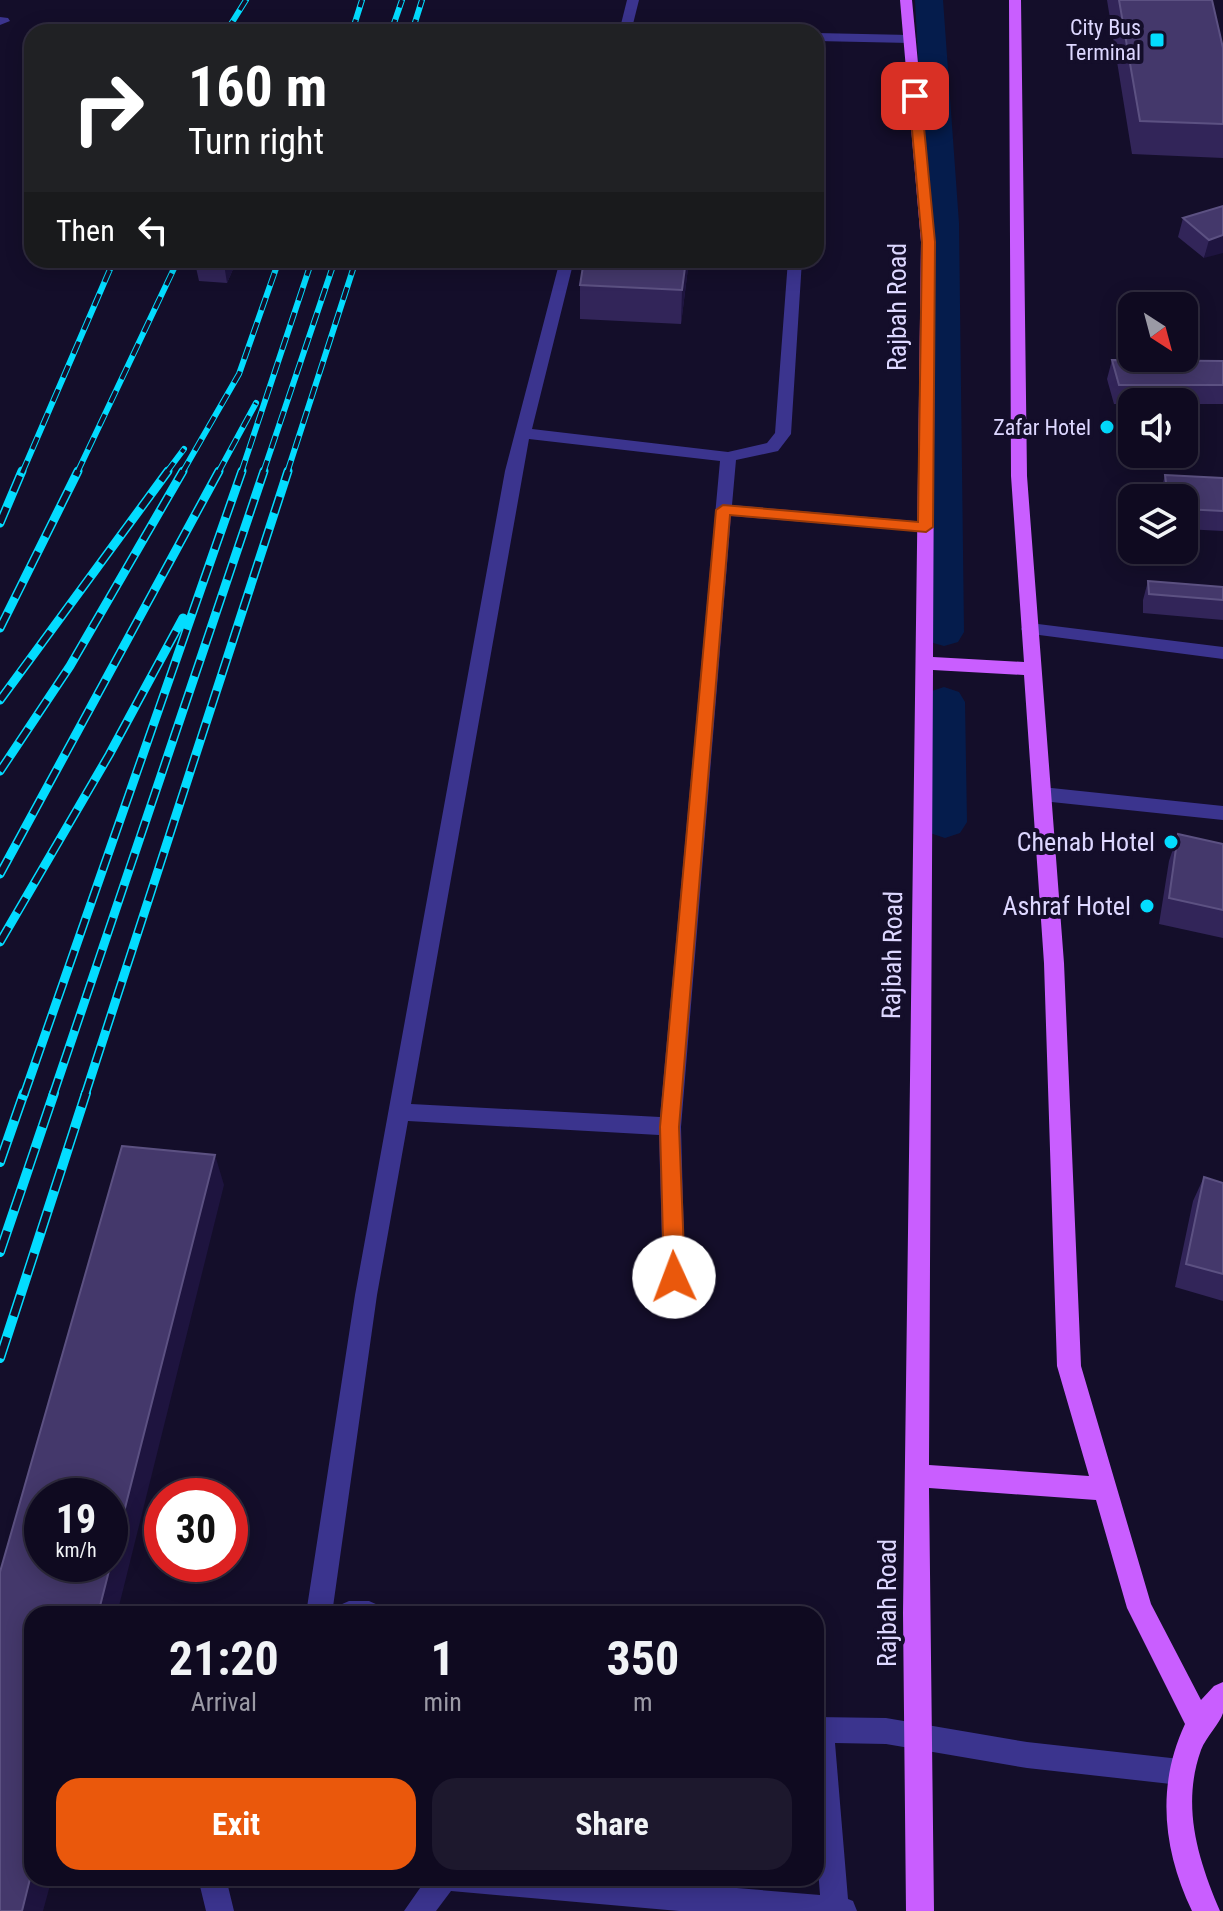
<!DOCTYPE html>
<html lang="en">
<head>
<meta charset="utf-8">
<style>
	body { margin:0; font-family:"Roboto Condensed",sans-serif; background:#1d182d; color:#f1f3f6; height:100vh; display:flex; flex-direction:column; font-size:30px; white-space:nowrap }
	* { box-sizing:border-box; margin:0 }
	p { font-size:26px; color:#9b9aa5 }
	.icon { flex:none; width:44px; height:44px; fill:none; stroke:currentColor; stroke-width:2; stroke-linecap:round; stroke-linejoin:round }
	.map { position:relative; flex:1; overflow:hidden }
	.drawer { position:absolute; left:24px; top:1606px; width:800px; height:280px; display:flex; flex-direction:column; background:#0f0a20; border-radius:24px; box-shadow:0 4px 20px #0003,0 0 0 2px #2f2b3e }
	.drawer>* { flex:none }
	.hud { position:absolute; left:24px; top:24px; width:800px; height:244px; border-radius:24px; box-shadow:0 4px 20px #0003,0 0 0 2px #2f2b3e; background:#202124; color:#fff; overflow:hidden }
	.needle { width:52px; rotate:144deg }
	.tools { position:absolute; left:1118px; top:292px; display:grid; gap:16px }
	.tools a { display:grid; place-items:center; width:80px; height:80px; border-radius:16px; background:#0f0a20; box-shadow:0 4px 20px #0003,0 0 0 2px #2f2b3e; font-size:40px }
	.speed { position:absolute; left:24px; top:1478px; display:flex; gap:16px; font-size:40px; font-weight:700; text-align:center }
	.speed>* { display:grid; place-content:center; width:104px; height:104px; border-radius:50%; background:#0f0a20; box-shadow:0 4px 20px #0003,0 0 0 2px #2f2b3e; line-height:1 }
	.speed small { font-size:20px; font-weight:400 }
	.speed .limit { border:12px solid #d22; background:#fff; color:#111 }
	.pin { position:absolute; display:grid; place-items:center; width:68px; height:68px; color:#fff; margin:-34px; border-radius:16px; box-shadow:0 4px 12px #0006 }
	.me { position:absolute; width:88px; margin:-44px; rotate:358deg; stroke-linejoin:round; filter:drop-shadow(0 0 6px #0008) }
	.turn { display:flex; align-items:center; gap:28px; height:168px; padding:0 32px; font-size:36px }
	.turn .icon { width:104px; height:104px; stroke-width:2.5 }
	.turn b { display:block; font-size:56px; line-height:68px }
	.then { display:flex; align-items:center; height:76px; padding:0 32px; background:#0003; gap:16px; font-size:30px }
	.eta { display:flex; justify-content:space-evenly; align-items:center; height:136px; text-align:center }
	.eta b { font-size:48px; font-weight:700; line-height:56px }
	.action { display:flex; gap:16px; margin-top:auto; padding:16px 32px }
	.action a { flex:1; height:92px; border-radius:24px; background:#ea580c; color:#fff; font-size:32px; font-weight:700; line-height:92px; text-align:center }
	.action a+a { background:#1d182d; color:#f1f3f6 }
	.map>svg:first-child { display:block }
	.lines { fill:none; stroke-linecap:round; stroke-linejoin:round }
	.canal { fill:#051c4c; fill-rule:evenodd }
	.minor { fill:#3b348e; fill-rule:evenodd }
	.major { fill:#c95eff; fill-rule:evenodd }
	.rail-far2-casing { stroke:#03dcff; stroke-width:6 }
	.rail-far1-casing { stroke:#03dcff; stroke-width:9 }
	.rail-casing { stroke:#03dcff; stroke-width:10 }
	.rail-far2 { stroke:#140e2a; stroke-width:4; stroke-dasharray:13; stroke-linecap:butt }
	.rail-far1 { stroke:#140e2a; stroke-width:6; stroke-dasharray:17; stroke-linecap:butt }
	.rail { stroke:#140e2a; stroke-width:7; stroke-dasharray:22; stroke-linecap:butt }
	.wall { fill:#322559 }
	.shaded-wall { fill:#1e143f }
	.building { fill:#44386b; stroke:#5c5182; stroke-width:2; fill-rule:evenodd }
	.route { fill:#ea580c; stroke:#983908; stroke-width:2 }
	.poi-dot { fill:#03dcff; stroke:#140e2a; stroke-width:3 }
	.labels { text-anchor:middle; stroke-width:8; stroke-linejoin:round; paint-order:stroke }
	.far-poi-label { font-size:22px; fill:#ddd7ff; stroke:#140e2a; text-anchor:end }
	.street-label { font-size:26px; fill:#ddd7ff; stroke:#140e2a }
	.poi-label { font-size:26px; fill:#ddd7ff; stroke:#140e2a; text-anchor:end }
</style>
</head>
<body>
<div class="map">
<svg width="1223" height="1911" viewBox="0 0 1223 1911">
	<rect width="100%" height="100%" fill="#140e2a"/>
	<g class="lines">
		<path class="canal" d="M 915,0 L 943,0 L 959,223 L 964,632 L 958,642 L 944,646 L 930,642 L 924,632 L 927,223 Z
			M 944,687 L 959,692 L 965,702 L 967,822 L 960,833 L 945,838 L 930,833 L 923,822 L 923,702 L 929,692 Z"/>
		<path class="minor" d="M 627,0 L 639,0 L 631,32 L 619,32 Z
			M 0,17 L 8,18 L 10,21 L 0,25 Z
			M 816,33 L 910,35 L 916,39 L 910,43 L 816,41 Z
			M 560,260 L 574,260 L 532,429 L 728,452 L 767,443 L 775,433 L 788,260 L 802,260 L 791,434 L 778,451 L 736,460 L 732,505 L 926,522 L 934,527 L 926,532 L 731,516 L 681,1127 L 685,1277 L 682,1284 L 674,1287 L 666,1284 L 663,1277 L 659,1135 L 408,1121 L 377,1295 L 332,1614 L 306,1614 L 355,1295 L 505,471 ZM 529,439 L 720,461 L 660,1117 L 411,1104 Z
			M 1030,623 L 1223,647 L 1223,659 L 1024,633 L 1021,629 L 1024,625 Z
			M 1042,787 L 1223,806 L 1223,820 L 1042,801 L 1033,794 Z
			M 349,1601 L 369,1601 L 378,1605 L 382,1614 L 336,1614 L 340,1605 Z
			M 816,1717 L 886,1718 L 1027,1742 L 1180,1759 L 1189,1763 L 1193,1772 L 1189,1781 L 1180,1785 L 1027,1768 L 886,1744 L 835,1743 L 848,1899 L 853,1901 L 857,1911 L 679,1911 L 451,1891 L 436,1911 L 404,1911 L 427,1878 L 616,1878 L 820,1895 L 816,1842 Z
			M 198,1878 L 226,1878 L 234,1911 L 206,1911 Z"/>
		<path class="major" d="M 900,0 L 912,0 L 935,242 L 933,657 L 1024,662 L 1011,476 L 1009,0 L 1021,0 L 1027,476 L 1064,963 L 1081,1366 L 1151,1604 L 1201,1700 L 1214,1686 L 1223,1682 C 1223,1691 1223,1704 1223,1713 C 1220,1723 1206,1737 1201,1750 C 1181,1806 1198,1859 1220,1911 L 1192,1911 C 1163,1850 1156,1786 1185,1724 L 1127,1608 L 1096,1500 L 929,1488 L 934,1911 L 906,1911 L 903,1613 L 921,242 ZM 933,670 L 1024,675 L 1044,963 L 1057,1366 L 1089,1476 L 929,1465 Z"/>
		<g class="rail-far2-casing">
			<path id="rail-far2" d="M 226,32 L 246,0
				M 352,32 L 362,0
				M 391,32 L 402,0
				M 412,32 L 422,0
				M 22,473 L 114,260
				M 77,473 L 178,260
				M 166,473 L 184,449
				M 182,473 L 239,374 L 279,260
				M 218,473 L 256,403
				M 241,473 L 312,260
				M 263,473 L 335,260
				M 287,473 L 356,260"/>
		</g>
		<g class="rail-far1-casing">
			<path id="rail-far1" d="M 0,523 L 22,471
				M 0,628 L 78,471
				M 0,700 L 168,471
				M 0,771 L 70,666 L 183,471
				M 0,874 L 219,471
				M 0,942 L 109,755 L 183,618
				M 24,1095 L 242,471
				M 53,1095 L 264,471
				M 85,1095 L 288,471"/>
		</g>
		<g class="rail-casing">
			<path id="rail" d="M 0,1162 L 24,1093
				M 0,1252 L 54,1093
				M 0,1358 L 86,1093"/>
		</g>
		<use href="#rail-far2" class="rail-far2"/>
		<use href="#rail-far1" class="rail-far1"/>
		<use href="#rail" class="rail"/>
	</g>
	<path class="wall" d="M 1107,0 L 1212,0 L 1223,48 L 1223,158 L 1132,154 Z
		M 1223,206 L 1204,258 L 1178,237 L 1183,218 Z
		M 197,260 L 237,260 L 227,283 L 199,281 L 195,263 Z
		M 365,260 L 396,260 L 394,266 L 366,264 Z
		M 584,260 L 689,260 L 681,324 L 580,319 L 580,285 Z
		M 1112,360 L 1223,361 L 1223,404 L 1184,404 L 1184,402 L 1132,402 L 1132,404 L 1114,404 L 1107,379 Z
		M 1165,475 L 1223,478 L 1223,531 L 1184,529 L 1184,498 L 1160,498 L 1160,494 Z
		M 1148,581 L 1223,587 L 1223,620 L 1143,613 L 1143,600 Z
		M 1178,834 L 1223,844 L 1223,938 L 1159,924 L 1169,861 Z
		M 1204,1177 L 1223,1183 L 1223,1301 L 1175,1287 L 1193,1201 Z"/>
	<path class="shaded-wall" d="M 1223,235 L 1223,253 L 1204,258 L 1209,240 Z
		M 226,260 L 237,260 L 227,283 L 224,264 Z
		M 686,260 L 689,260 L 681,324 L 682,290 Z
		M 215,1155 L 224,1185 L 117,1614 L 98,1614 Z
		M 32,1871 L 32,1878 L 52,1878 L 43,1911 L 22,1911 Z"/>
	<path class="building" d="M 1119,0 L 1212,0 L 1223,48 L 1223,124 L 1140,121 Z
		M 292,24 L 317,25 L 314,32 L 288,32 Z
		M 1223,206 L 1223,235 L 1209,240 L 1183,218 Z
		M 197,260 L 226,260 L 224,264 L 195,263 Z
		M 584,260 L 686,260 L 682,290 L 580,285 Z
		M 1112,360 L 1223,361 L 1223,385 L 1119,385 Z
		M 1165,475 L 1223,478 L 1223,511 L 1184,509 L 1184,498 L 1168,498 Z
		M 1148,581 L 1223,587 L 1223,600 L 1149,594 Z
		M 1178,834 L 1223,844 L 1223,910 L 1169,898 Z
		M 122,1146 L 215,1155 L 98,1614 L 32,1614 L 32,1871 L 22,1911 L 0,1911 L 0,1572 ZM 42,1496 L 110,1496 L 110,1564 L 42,1564 Z
		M 1204,1177 L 1223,1183 L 1223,1274 L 1186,1264 Z"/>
	<path class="route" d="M 915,92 L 921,96 L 935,242 L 933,527 L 926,532 L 730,515 L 679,1127 L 685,1277 L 682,1284 L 674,1287 L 667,1284 L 664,1277 L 660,1127 L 716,510 L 723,505 L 918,522 L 922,242 L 909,96 Z"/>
	<g class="poi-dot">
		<rect x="1149" y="32" width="16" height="16" rx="4"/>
		<circle cx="1107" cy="427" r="8"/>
		<circle cx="1171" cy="842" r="8"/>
		<circle cx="1147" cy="906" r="8"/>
	</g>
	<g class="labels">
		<g class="far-poi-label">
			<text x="1141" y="35">City Bus<tspan x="1141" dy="25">Terminal</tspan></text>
			<text x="1091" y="435">Zafar Hotel</text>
		</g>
		<g class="street-label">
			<text transform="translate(897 307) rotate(-90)" y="9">Rajbah Road</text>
			<text transform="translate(892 955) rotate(-89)" y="9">Rajbah Road</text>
			<text transform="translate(887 1603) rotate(-90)" y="9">Rajbah Road</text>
		</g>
		<g class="poi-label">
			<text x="1155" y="851">Chenab Hotel</text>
			<text x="1131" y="915">Ashraf Hotel</text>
		</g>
	</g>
</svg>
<div class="tools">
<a><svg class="needle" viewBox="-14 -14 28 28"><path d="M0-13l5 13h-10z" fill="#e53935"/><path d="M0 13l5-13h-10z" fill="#9b9aa5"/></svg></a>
<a><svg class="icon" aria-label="sound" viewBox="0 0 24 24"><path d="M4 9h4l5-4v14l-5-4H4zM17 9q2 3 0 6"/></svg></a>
<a><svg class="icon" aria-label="layers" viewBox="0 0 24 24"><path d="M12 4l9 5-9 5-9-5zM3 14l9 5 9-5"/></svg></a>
</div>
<div class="speed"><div>19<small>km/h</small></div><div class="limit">30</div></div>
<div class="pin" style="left:915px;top:96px;background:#d93025"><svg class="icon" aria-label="arrive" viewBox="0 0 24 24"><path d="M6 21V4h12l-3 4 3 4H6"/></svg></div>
<svg class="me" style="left:674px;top:1277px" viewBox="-20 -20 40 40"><circle r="19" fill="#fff"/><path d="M0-13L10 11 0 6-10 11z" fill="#ea580c"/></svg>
<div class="hud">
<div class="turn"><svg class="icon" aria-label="right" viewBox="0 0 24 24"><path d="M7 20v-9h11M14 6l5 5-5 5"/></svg><div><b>160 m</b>Turn right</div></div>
<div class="then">Then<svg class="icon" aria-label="left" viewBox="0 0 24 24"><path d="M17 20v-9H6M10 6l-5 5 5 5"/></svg></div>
</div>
<section class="drawer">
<div class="eta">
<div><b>21:20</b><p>Arrival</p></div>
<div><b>1</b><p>min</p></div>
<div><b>350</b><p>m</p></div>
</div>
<div class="action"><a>Exit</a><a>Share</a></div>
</section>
</div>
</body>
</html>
